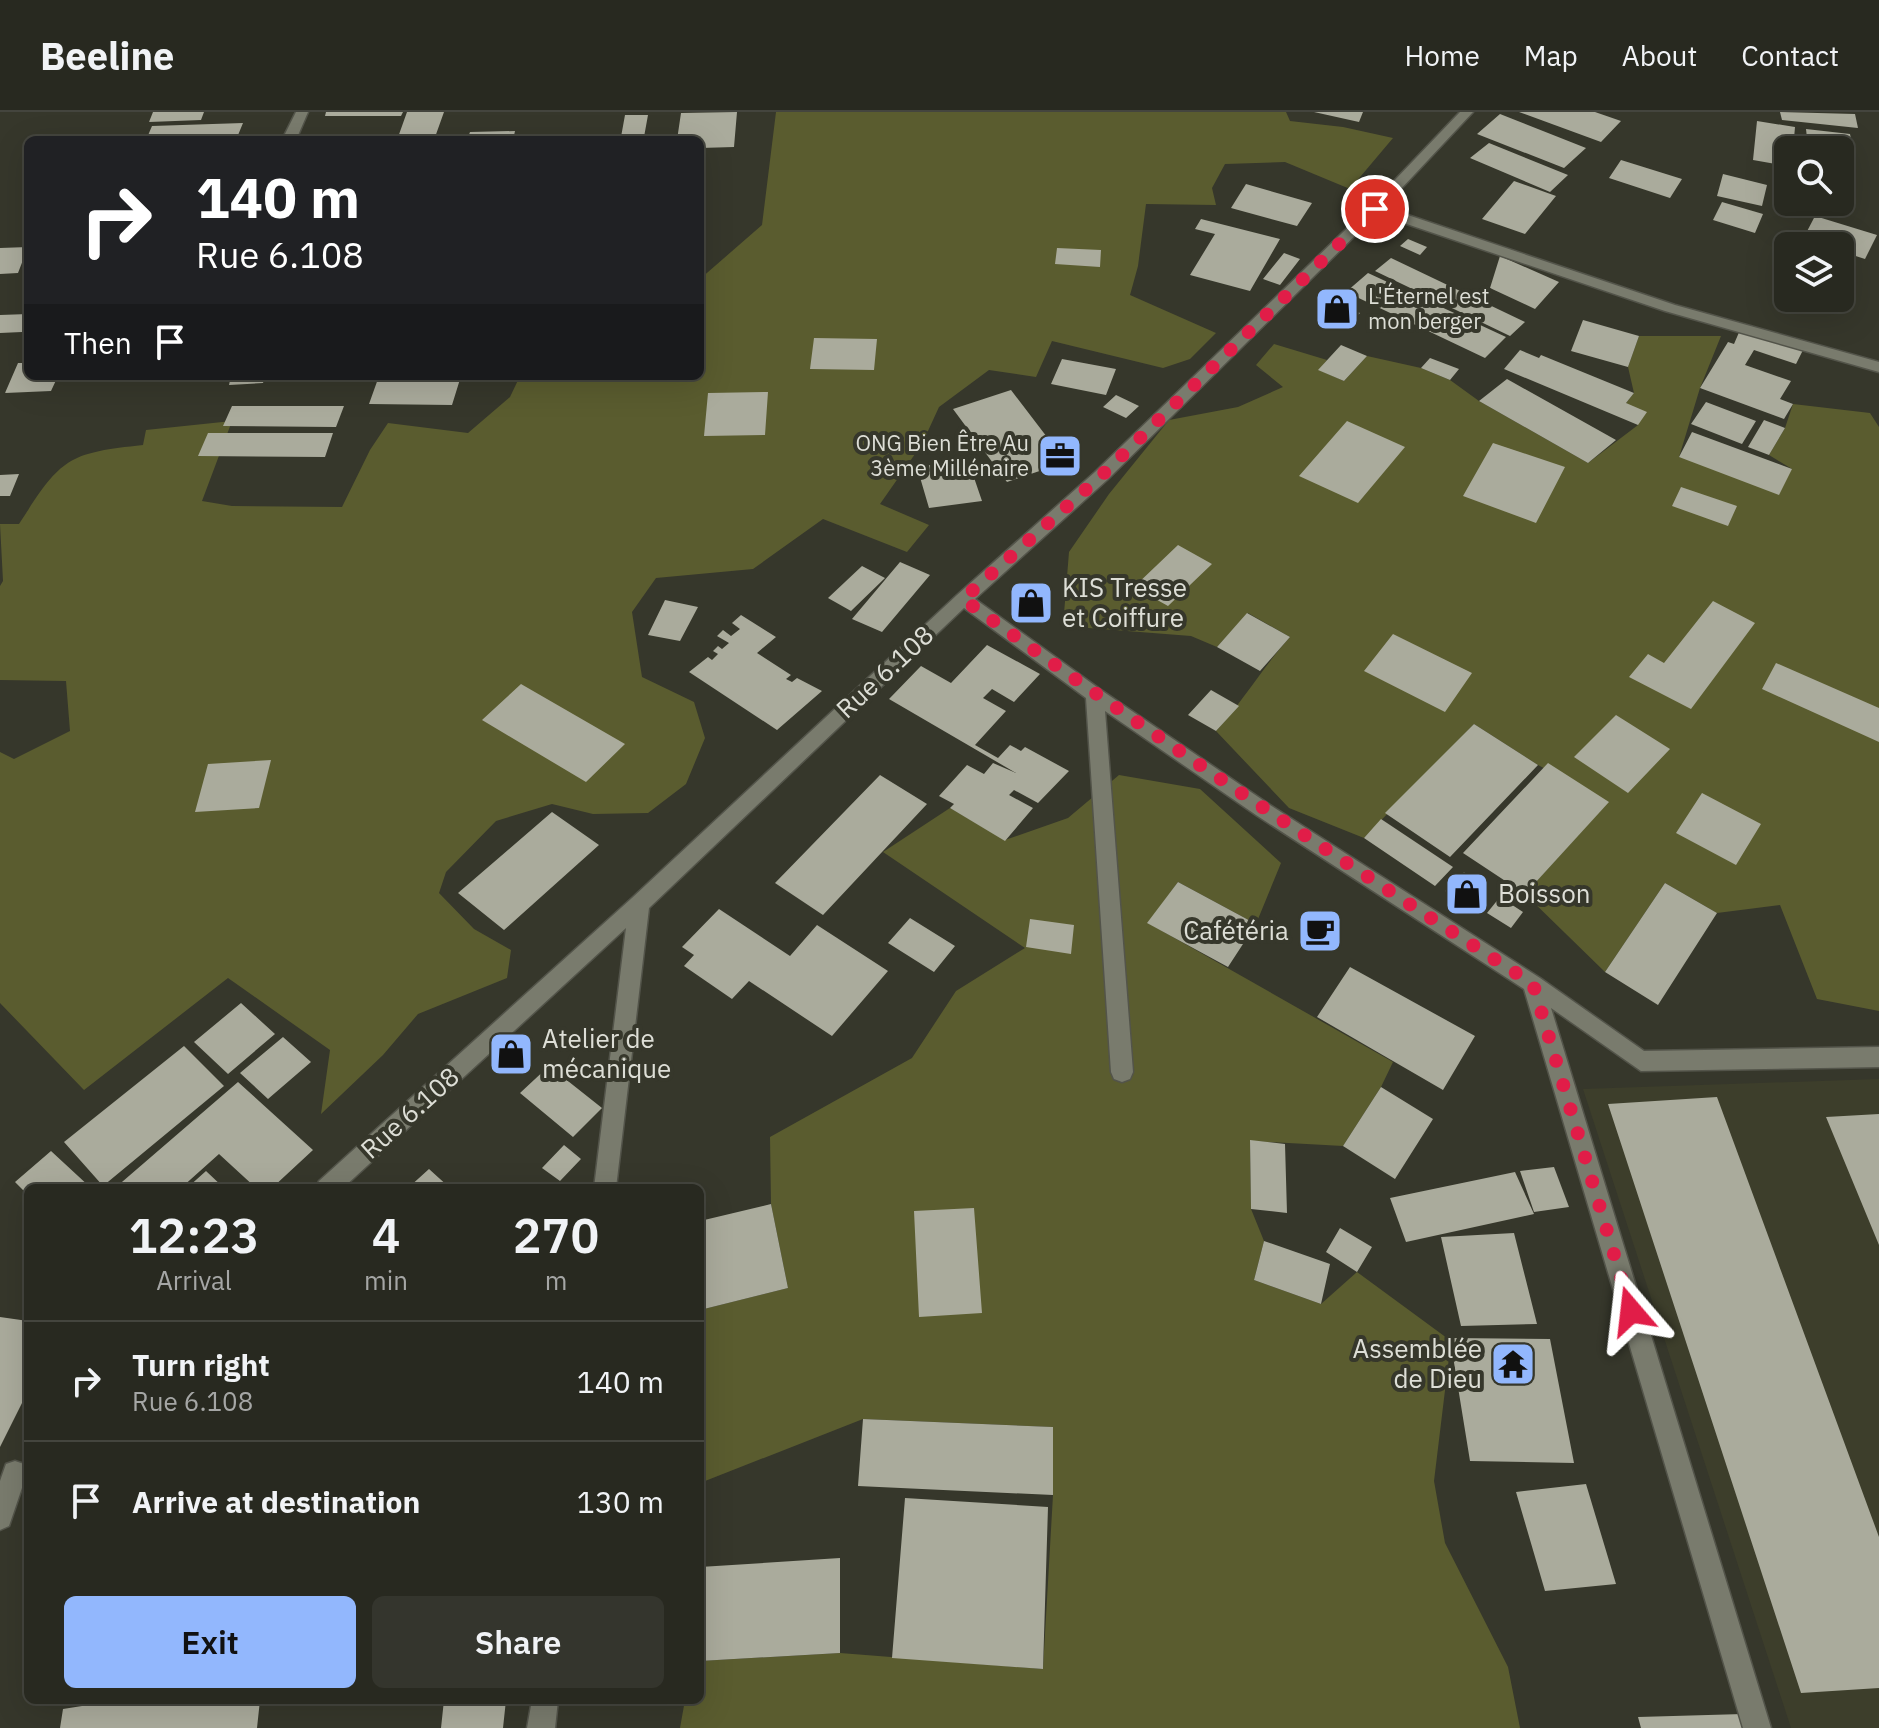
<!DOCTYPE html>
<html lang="en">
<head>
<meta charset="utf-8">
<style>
	body { margin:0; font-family:"IBM Plex Sans",sans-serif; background:#34352d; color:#f1f3f6; height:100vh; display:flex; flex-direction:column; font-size:30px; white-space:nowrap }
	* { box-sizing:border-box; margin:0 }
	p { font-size:26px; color:#a5a6a5 }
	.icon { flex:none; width:44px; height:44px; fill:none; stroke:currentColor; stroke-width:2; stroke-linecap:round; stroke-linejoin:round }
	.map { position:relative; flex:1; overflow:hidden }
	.sheet { position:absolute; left:24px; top:1072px; width:680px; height:520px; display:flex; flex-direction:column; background:#282920; border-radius:12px; box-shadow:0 8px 32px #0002,0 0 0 2px #44453e }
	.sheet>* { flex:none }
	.guide { position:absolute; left:24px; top:24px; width:680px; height:244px; border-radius:12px; box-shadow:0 8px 32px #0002,0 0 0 2px #44453e; background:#202124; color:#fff; overflow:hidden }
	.tools { position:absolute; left:1774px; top:24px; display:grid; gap:16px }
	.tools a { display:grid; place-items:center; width:80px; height:80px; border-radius:12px; background:#282920; box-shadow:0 8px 32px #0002,0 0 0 2px #44453e; font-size:40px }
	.pin { position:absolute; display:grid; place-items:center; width:68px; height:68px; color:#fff; margin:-34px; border:4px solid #fff; border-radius:50%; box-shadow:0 2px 8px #0007 }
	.me { position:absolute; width:88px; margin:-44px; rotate:343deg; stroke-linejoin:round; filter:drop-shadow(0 0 6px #0008) }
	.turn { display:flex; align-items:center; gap:28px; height:168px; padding:0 40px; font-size:36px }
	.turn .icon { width:104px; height:104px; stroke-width:2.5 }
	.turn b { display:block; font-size:56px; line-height:68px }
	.then { display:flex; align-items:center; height:76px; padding:0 40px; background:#0003; gap:16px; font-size:30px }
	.eta { display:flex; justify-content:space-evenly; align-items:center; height:136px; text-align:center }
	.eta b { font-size:48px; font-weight:600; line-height:56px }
	.cta { display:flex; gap:16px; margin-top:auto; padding:16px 40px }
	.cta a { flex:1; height:92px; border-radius:12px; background:#92b7fd; color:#111; font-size:32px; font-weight:600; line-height:92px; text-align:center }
	.cta a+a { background:#34352d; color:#f1f3f6 }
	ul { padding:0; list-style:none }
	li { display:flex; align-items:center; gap:24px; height:120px; padding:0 40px; border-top:2px solid #44453e }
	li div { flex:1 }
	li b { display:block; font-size:30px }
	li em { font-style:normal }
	header { display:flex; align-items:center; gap:48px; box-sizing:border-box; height:112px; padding:0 40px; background:#282920; border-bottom:2px solid #44453e }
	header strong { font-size:38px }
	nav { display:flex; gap:44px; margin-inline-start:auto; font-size:28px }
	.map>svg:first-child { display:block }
	.built { fill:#3d3e2b }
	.green { fill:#5a5c2f }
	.building { fill:#aaab9c }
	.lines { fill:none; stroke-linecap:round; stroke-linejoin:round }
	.minor-casing { stroke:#53544a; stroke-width:3 }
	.minor { fill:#797b6d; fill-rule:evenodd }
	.route { stroke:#e11d48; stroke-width:14; stroke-dasharray:0 25.2 }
	.labels { text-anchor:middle; stroke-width:8; stroke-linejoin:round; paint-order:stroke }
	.far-poi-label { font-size:22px; fill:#ddded6; stroke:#36372b; text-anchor:start }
	.poi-label { font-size:26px; fill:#ddded6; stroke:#36372b; text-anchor:start }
	.street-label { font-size:26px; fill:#ddded6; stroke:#36372b }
</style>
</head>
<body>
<header>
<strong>Beeline</strong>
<nav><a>Home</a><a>Map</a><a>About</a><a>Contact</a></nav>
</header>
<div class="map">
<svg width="1879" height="1616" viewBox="0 0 1879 1616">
	<rect width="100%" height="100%" fill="#36372b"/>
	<path class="built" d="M 1879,967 L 1879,1616 L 1791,1616 L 1583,977 Z"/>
	<path class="green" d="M 776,0 L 1286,0 L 1290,9 L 1343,15 L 1393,26 L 1350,77 L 1285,50 L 1225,52 L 1212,76 L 1216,93 L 1146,92 L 1138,154 L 1130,183 L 1216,221 L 1190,247 L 1163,256 L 1052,229 L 1036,265 L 989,258 L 939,295 L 922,332 L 880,392 L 929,413 L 907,440 L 823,407 L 753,457 L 656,466 L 632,500 L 642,565 L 694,590 L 705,626 L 686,672 L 648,701 L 593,702 L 552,692 L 496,709 L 446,760 L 439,781 L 474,817 L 511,838 L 507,866 L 418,902 L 383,943 L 321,1002 L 330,938 L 228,866 L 84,978 L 0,891 L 0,640 L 14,647 L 70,619 L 66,569 L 0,568 L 0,474 L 3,469 L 0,412 L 19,412 C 61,347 66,341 143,333 L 146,318 L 232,309 L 202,389 L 232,394 L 342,395 L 370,338 L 388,311 L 468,321 L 510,285 L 520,264 L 700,264 L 700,167 L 762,113 Z
		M 1639,224 L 1721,224 L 1700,276 L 1679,345 L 1792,357 L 1769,343 L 1785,316 L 1793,292 L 1870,301 L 1879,315 L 1879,899 L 1817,887 L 1780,793 L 1717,801 L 1665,771 L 1605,860 L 1525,782 L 1608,690 L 1538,653 L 1474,612 L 1364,726 L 1289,696 L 1216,619 C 1243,589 1263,555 1290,525 L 1248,501 L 1217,535 L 1191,524 L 1063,514 L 1069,440 L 1109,382 L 1169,308 L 1238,295 L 1283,275 L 1256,253 L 1274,232 L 1327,248 L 1319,258 L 1344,269 L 1367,244 L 1421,256 L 1450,268 L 1479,289 L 1588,351 L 1638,313 L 1626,291 L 1634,281 L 1628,255 Z
		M 1119,663 L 1200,677 L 1281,751 L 1256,812 L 1178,770 L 1148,811 L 1393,950 L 1381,975 L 1343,1034 L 1250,1029 L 1251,1097 L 1264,1129 L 1254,1168 L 1321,1192 L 1357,1160 L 1451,1229 L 1434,1369 L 1445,1431 L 1508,1555 L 1520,1616 L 680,1616 L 685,1588 L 700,1588 L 700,1549 L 840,1541 L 1043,1557 L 1053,1383 L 1053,1315 L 863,1307 L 700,1371 L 700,1198 L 788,1176 L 771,1092 L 770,1025 L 912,946 L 956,879 L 1025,836 L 883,740 L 950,696 L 1005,728 L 1068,706 Z"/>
	<path class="building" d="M 153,0 L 204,0 L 201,8 L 149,10 Z
		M 326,0 L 403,0 L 401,4 L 325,4 Z
		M 407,0 L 444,0 L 434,28 L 397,28 Z
		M 737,0 L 734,35 L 700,36 L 700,28 L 677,28 L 681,1 Z
		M 1314,0 L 1363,0 L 1359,10 Z
		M 1519,0 L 1595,0 L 1621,9 L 1601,30 Z
		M 1780,0 L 1855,2 L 1858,16 L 1782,8 Z
		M 1500,2 L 1586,36 L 1564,56 L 1477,22 Z
		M 625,3 L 648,3 L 644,25 L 621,25 Z
		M 1757,9 L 1795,15 L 1793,38 L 1788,38 L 1788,54 L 1753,48 Z
		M 243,11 L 236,28 L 146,28 L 152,14 Z
		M 1806,17 L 1850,22 L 1854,41 L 1808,35 Z
		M 515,19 L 513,28 L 467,28 L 470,20 Z
		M 1489,31 L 1568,63 L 1550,80 L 1470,46 Z
		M 1621,48 L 1682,67 L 1670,86 L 1609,66 Z
		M 1723,62 L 1767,73 L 1762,94 L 1717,84 Z
		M 1514,69 L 1556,84 L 1525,122 L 1482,107 Z
		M 1246,72 L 1312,91 L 1297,114 L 1231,96 Z
		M 1722,90 L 1763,102 L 1755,121 L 1713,108 Z
		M 1815,104 L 1877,123 L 1865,147 L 1840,139 L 1840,134 L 1825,134 L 1803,127 Z
		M 1201,107 L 1280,127 L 1250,179 L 1190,163 L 1215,122 L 1195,117 Z
		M 1408,127 L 1427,135 L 1420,143 L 1400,134 Z
		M 28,135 L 18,161 L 0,162 L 0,136 Z
		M 1057,136 L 1101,138 L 1100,155 L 1055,152 Z
		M 1284,141 L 1300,147 L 1280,173 L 1263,167 Z
		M 1500,144 L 1559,170 L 1535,197 L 1490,176 Z
		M 1391,146 L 1525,210 L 1510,224 L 1375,159 Z
		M 1368,161 L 1506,225 L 1485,246 L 1346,180 Z
		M 1334,190 L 1360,201 L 1348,213 L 1322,202 Z
		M 28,202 L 22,220 L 0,221 L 0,203 Z
		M 1583,208 L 1639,224 L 1628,255 L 1571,239 Z
		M 1740,218 L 1803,238 L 1796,252 L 1754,238 L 1745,253 L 1791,269 L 1780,287 L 1793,292 L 1784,307 L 1700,276 L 1728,230 L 1734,232 Z
		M 814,226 L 877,227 L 874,258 L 810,257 Z
		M 1341,233 L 1367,244 L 1344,269 L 1318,258 Z
		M 1520,238 L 1539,246 L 1541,243 L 1634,281 L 1626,291 L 1647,300 L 1638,313 L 1504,257 Z
		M 1430,246 L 1459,257 L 1450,268 L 1421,256 Z
		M 1062,247 L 1116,257 L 1106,283 L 1051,272 Z
		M 18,251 L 28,251 L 28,264 L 58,264 L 51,279 L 5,281 Z
		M 231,264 L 265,264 L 263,271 L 229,273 Z
		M 379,264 L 461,264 L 452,293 L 369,292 Z
		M 1507,267 L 1616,328 L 1588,351 L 1479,289 Z
		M 1011,278 L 1066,350 L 1007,370 L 953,297 Z
		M 768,280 L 765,323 L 704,324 L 708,281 Z
		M 1116,283 L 1139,294 L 1126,306 L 1103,295 Z
		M 1706,290 L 1756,309 L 1742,332 L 1691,312 Z
		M 232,294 L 344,294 L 336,315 L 223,314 Z
		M 1764,308 L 1785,316 L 1769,343 L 1748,335 Z
		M 1347,309 L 1405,335 L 1358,391 L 1299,364 Z
		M 1692,320 L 1792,357 L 1779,383 L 1679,345 Z
		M 208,321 L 333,321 L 325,345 L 198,344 Z
		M 1493,331 L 1565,355 L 1536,411 L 1463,384 Z
		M 968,348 L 982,389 L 929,396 L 917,355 Z
		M 19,362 L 10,384 L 0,384 L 0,363 Z
		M 1681,375 L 1737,394 L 1728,414 L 1672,394 Z
		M 1178,433 L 1212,452 L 1168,494 L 1134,475 Z
		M 900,450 L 930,463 L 882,520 L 852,507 Z
		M 862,454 L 885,466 L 851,499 L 828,486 Z
		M 665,488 L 698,495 L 680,529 L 648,523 Z
		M 1713,489 L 1755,511 L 1691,597 L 1629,565 L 1648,542 L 1664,551 Z
		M 1247,501 L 1290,525 L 1260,559 L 1217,535 Z
		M 741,503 L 776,525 L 757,541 L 791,563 L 786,567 L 792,570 L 797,566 L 822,579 L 777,618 L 689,560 L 708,545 L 712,548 L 718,542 L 713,539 L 718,534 L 722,537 L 729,531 L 717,524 L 723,518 L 731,524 L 740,517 L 732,511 Z
		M 1393,522 L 1472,561 L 1445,600 L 1364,559 Z
		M 987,533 L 1040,562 L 1014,590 L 992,577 L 983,586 L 1006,599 L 975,633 L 998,646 L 1010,633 L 1021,639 L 1025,635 L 1069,659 L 1038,691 L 1014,678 L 1009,683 L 1033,696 L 1005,729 L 950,696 L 954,692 L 939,684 L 967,653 L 984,662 L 993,651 L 1016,661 L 889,587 L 921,554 L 951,571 Z
		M 1776,551 L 1879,596 L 1879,630 L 1762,577 Z
		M 521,572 L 625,632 L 586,670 L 482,608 Z
		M 1211,578 L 1239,594 L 1216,619 L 1188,603 Z
		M 1616,603 L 1670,637 L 1628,681 L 1574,645 Z
		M 1474,612 L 1538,653 L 1450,745 L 1385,701 Z
		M 271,648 L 259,696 L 195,700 L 208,652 Z
		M 1548,651 L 1609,690 L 1525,782 L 1463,741 Z
		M 880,663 L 927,692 L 823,803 L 775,771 Z
		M 1702,681 L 1761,712 L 1736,753 L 1676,721 Z
		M 552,700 L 599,733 L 504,818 L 458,781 Z
		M 1381,707 L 1453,755 L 1435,774 L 1364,726 Z
		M 1464,760 L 1488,778 L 1470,797 L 1445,779 Z
		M 1178,770 L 1256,812 L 1228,855 L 1147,811 Z
		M 1665,771 L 1717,801 L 1658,893 L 1605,860 Z
		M 1500,785 L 1523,800 L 1511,816 L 1487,801 Z
		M 719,797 L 790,844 L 817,813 L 888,859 L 832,924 L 749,869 L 732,887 L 684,854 L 694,843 L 682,835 Z
		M 910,806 L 955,834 L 934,860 L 888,831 Z
		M 1030,807 L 1074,813 L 1071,842 L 1026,835 Z
		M 1350,855 L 1475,924 L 1443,978 L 1317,905 Z
		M 241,891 L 275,922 L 228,962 L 194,930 Z
		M 283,925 L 311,950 L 268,987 L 240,961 Z
		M 184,934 L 224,974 L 103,1074 L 64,1030 Z
		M 549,954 L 602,996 L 573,1025 L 520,981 Z
		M 238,970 L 313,1038 L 272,1076 L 256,1076 L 219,1042 L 181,1076 L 115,1076 Z
		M 1381,975 L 1433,1007 L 1395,1067 L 1343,1034 Z
		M 1717,985 L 1879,1425 L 1879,1576 L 1801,1581 L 1608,992 Z
		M 1879,1002 L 1879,1133 L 1826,1005 Z
		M 1250,1028 L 1285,1032 L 1287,1101 L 1251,1097 Z
		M 564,1033 L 581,1047 L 560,1069 L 542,1056 Z
		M 51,1039 L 91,1076 L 28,1076 L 28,1083 L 15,1070 Z
		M 1554,1055 L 1569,1095 L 1534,1100 L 1520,1059 Z
		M 429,1057 L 450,1076 L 408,1076 Z
		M 206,1059 L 224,1076 L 187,1076 Z
		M 1515,1060 L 1534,1102 L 1406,1130 L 1390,1086 Z
		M 771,1092 L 788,1176 L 700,1198 L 700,1109 Z
		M 974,1096 L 982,1201 L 919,1205 L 914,1099 Z
		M 1340,1116 L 1372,1135 L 1357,1160 L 1326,1140 Z
		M 1514,1121 L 1537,1212 L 1461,1214 L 1441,1125 Z
		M 1264,1129 L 1330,1152 L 1321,1192 L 1254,1168 Z
		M 0,1205 L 28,1209 L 28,1279 L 0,1335 Z
		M 1450,1226 L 1550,1227 L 1574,1351 L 1470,1349 Z
		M 863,1307 L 1053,1315 L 1053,1383 L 858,1374 Z
		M 1586,1372 L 1616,1472 L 1545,1479 L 1516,1380 Z
		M 905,1386 L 1048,1395 L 1043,1557 L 892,1546 Z
		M 840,1446 L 840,1541 L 700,1549 L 700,1455 Z
		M 120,1588 L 260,1588 L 257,1616 L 60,1616 L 63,1597 Z
		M 444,1588 L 506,1588 L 503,1616 L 441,1616 Z
		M 1743,1602 L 1747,1616 L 1641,1616 L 1638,1605 Z"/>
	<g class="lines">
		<g class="minor-casing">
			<path id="minor" d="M 296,0 L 308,0 L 296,28 L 282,28 Z
				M 1460,0 L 1473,0 L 1384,95 L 1675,193 L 1879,250 L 1879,260 L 1665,199 L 1377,102 L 1107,368 L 975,487 L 1101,578 L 1270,693 L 1540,866 L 1644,939 L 1879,935 L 1879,955 L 1641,959 L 1551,896 L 1771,1616 L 1743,1616 L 1524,877 L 1256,703 L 1105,599 L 1133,960 L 1130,967 L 1122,970 L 1114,967 L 1111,960 L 1086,586 L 964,496 L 649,796 L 616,1076 L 594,1076 L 626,816 L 343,1076 L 316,1076 L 319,1069 L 632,786 L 957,483 L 1095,360 L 1370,94 Z
				M 15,1349 L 24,1352 L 27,1361 L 9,1414 L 0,1418 L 0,1369 L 6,1352 Z
				M 532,1588 L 558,1588 L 555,1616 L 527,1616 Z"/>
		</g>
		<use href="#minor" class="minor"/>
	</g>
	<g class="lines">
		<path class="route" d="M 1375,97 L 1101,364 L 963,487 C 1149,622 1340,748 1533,872 L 1631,1199"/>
	</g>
	<defs>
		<g id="shop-square" transform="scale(2.3)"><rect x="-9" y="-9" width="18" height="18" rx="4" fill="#92b7fd" stroke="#36372b"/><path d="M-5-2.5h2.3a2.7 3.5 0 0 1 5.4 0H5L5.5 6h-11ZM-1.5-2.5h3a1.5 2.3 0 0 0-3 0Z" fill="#111"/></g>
		<g id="office-square" transform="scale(2.3)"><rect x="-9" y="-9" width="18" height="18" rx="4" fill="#92b7fd" stroke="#36372b"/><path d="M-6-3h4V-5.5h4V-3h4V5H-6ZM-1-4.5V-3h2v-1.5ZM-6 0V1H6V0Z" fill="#111"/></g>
		<g id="cafe-square" transform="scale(2.3)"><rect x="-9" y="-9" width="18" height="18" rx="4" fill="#92b7fd" stroke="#36372b"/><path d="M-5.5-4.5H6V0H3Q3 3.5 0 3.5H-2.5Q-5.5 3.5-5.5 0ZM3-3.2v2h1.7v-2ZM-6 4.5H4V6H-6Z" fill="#111"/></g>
		<g id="temple-square" transform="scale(2.3)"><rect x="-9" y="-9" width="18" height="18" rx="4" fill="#92b7fd" stroke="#36372b"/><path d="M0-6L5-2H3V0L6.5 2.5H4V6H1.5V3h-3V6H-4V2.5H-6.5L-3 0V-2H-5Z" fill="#111"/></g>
	</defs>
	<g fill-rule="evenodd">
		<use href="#shop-square" x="1337" y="197"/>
		<use href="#office-square" x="1060" y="344"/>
		<use href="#shop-square" x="1031" y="491"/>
		<use href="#shop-square" x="1467" y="782"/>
		<use href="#cafe-square" x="1320" y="819"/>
		<use href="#shop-square" x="511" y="942"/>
		<use href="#temple-square" x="1513" y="1252"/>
	</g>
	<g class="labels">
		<g class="far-poi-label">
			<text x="1368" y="192">L'Éternel est<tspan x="1368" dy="25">mon berger</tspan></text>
			<text x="1029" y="339" text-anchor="end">ONG Bien Être Au<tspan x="1029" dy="25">3ème Millénaire</tspan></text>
		</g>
		<g class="poi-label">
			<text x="1062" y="485">KIS Tresse<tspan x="1062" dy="30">et Coiffure</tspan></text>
			<text x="1498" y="791">Boisson</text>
			<text x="1289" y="828" text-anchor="end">Cafétéria</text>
			<text x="542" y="936">Atelier de<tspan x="542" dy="30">mécanique</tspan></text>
			<text x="1482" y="1246" text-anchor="end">Assemblée<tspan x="1482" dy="30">de Dieu</tspan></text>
		</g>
		<g class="street-label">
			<text transform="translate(885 560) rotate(-43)" y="9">Rue 6.108</text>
			<text transform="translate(410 1001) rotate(-42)" y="9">Rue 6.108</text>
		</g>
	</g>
</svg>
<div class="tools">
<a><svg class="icon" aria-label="search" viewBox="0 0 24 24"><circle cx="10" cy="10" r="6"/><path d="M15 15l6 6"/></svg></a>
<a><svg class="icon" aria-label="layers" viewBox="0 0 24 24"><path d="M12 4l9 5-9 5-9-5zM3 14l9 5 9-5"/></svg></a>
</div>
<div class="pin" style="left:1375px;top:97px;background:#d93025"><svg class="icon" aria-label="arrive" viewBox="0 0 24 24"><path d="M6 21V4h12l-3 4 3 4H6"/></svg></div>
<svg class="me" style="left:1631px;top:1199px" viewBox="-20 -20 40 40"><path d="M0-17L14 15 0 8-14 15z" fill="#e11d48" stroke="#fff" stroke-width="4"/></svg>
<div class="guide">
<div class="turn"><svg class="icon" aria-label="right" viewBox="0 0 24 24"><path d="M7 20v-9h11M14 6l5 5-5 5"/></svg><div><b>140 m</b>Rue 6.108</div></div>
<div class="then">Then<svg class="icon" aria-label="arrive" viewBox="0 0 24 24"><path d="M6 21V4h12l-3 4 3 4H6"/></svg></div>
</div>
<section class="sheet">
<div class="eta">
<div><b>12:23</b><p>Arrival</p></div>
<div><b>4</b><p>min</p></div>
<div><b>270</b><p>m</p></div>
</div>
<ul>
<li><svg class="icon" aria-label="right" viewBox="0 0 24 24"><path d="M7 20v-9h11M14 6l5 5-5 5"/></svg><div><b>Turn right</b><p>Rue 6.108</p></div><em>140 m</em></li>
<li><svg class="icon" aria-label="arrive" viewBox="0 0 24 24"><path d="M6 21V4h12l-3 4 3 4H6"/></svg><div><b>Arrive at destination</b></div><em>130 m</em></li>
</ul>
<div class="cta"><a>Exit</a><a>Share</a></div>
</section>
</div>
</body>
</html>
